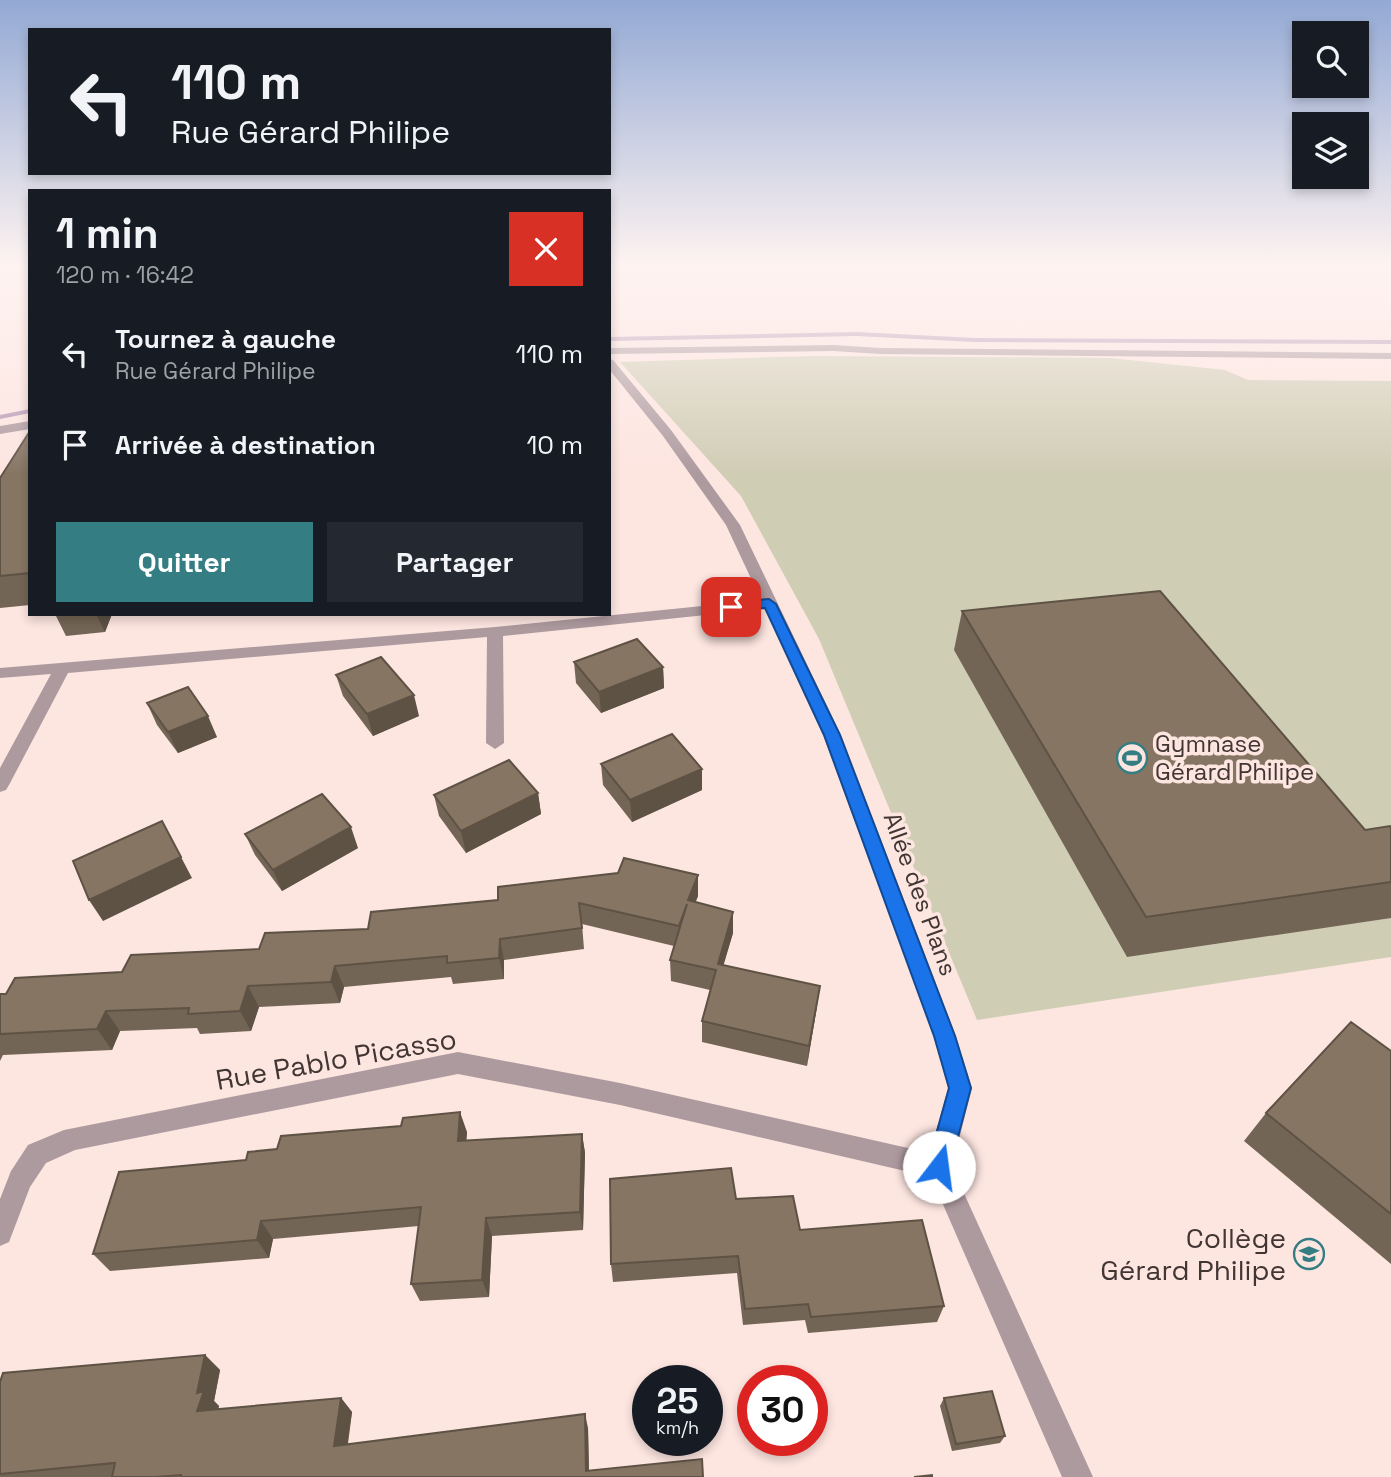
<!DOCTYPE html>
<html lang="fr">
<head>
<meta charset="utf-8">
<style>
	body { margin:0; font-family:"Space Grotesk",sans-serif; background:#242831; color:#f1f3f6; height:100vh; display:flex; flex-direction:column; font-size:26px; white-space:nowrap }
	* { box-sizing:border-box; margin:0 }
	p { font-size:23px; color:#9ea1a6 }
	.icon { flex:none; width:38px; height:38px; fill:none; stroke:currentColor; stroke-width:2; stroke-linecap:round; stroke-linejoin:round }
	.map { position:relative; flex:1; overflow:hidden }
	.panel { position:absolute; left:28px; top:189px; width:583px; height:427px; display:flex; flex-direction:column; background:#171b24; border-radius:0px; box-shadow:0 4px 10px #0003 }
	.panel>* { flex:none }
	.banner { position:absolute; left:28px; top:28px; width:583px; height:147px; border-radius:0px; box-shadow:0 4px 10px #0003; background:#171b24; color:#f1f3f6; overflow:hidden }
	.fabs { position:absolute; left:1292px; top:21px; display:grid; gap:14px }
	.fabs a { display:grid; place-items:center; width:77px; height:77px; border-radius:0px; background:#171b24; box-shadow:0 4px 10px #0003; font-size:35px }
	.speed { position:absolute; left:632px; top:1365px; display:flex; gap:14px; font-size:35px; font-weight:700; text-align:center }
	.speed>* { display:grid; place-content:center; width:91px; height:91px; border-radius:50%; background:#171b24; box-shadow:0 4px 10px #0003; line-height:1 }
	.speed small { font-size:18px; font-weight:400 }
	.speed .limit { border:10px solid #d22; background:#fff; color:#111 }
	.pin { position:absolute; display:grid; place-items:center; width:60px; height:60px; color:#fff; margin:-30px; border-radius:14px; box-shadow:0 4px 10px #0006 }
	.me { position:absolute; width:77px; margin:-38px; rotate:15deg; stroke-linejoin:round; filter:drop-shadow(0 0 5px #0008) }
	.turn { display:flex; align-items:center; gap:24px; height:147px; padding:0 28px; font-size:32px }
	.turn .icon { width:91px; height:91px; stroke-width:2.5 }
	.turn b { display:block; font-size:49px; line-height:60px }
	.round { display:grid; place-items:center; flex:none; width:74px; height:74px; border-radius:0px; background:#242831 }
	.overview { display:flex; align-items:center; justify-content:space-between; height:119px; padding:0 28px }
	h1 { font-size:42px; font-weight:700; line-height:52px }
	.button { display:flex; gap:14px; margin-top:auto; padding:14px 28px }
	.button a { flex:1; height:80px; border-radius:0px; background:#347d83; color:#fff; font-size:28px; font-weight:700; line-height:80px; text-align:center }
	.button a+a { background:#242831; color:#f1f3f6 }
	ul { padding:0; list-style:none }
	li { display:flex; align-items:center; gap:21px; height:91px; padding:0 28px }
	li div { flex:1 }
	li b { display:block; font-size:26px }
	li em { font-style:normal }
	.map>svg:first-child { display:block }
	.green { fill:#d0cdb5 }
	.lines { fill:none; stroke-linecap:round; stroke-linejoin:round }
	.stream { fill:#b599b5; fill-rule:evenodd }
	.minor { fill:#ad9a9f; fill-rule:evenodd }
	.tertiary { fill:#ad9a9f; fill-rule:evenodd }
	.wall { fill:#736555 }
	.shaded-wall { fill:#5e5245 }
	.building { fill:#867563; stroke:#5e5245; stroke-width:2 }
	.route { fill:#1a73e8; stroke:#114b97; stroke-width:2 }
	.labels { text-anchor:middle; stroke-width:7; stroke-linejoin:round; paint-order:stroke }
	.poi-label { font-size:24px; fill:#423634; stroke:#fde5e0; text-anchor:start }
	.street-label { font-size:24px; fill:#423634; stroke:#fde5e0 }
	.near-street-label { font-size:28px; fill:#423634; stroke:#fde5e0 }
	.near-poi-label { font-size:28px; fill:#423634; stroke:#fde5e0; text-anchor:end }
</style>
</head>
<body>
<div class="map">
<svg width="1391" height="1477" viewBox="0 0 1391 1477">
	<rect width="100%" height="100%" fill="#fde5e0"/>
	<path class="green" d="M 813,356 L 1110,358 L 1225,370 L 1248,380 L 1391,381 L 1391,957 L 977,1020 L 819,639 L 741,496 L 620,362 Z"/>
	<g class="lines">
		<path class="stream" d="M 857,332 L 974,338 L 1391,340 L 1391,344 L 974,342 L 857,336 L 609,341 L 609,337 Z
			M 30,409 L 30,413 L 0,419 L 0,415 Z"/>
		<path class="minor" d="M 609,359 L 613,360 L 671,430 L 740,525 L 841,735 L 956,1036 L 972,1088 L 952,1167 L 1093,1477 L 1062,1477 L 931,1177 L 620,1105 L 458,1074 L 75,1150 L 46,1163 L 30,1187 L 9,1242 L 0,1246 L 0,1199 L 11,1171 L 28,1145 L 64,1130 L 458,1052 L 620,1083 L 930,1153 L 948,1088 L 934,1036 L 823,735 L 765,609 L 503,636 L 504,743 L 495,749 L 486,743 L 487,637 L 68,673 L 9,785 L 6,790 L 0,792 L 0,768 L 51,674 L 0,678 L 0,668 L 495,627 L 761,600 L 726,525 L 663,436 L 609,369 Z"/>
		<path class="tertiary" d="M 834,345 L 880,348 L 1391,353 L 1391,359 L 880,354 L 834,351 L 609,354 L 609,348 Z
			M 30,421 L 30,429 L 0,434 L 0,426 Z"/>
	</g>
	<path class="wall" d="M 30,431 L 30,605 L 0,608 L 0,478 Z
		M 962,611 L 1365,830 L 1391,828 L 1391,918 L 1127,957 L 954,650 Z
		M 55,614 L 112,614 L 105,632 L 66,636 Z
		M 574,662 L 663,667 L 664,688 L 601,713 L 576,683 Z
		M 336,675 L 419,716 L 373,736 L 343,696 Z
		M 147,703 L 217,737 L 178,753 L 157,725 Z
		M 601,764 L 702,790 L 632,822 L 603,785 Z
		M 538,793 L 541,814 L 466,853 L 439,816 L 434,795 Z
		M 245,834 L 358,848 L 282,891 L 255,855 Z
		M 698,875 L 698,896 L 695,902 L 733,912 L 733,933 L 723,965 L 817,1006 L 807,1066 L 702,1042 L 702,1021 L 710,990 L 671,981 L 670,960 L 674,946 L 582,924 L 584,949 L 504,960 L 504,979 L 453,984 L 451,977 L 344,987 L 340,1003 L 259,1007 L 251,1031 L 200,1034 L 197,1028 L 120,1031 L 112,1050 L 3,1055 L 0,1061 L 0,994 L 259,949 L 368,929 L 498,900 Z
		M 1391,1051 L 1391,1264 L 1244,1141 L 1266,1113 Z
		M 467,1132 L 466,1141 L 582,1134 L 585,1153 L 583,1230 L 492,1236 L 489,1297 L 420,1301 L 411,1284 L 419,1226 L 273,1239 L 269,1258 L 110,1271 L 93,1254 L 246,1160 Z
		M 736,1199 L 800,1230 L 944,1306 L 937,1322 L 808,1333 L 805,1320 L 743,1325 L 737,1273 L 613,1282 L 611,1264 Z
		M 205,1355 L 220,1370 L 214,1401 L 219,1406 L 218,1409 L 341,1398 L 352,1412 L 348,1444 L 588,1428 L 589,1470 L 703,1477 L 0,1477 L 0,1382 Z
		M 944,1398 L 1005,1436 L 1000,1443 L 952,1451 L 940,1406 Z"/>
	<path class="shaded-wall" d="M 96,614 L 112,614 L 105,632 Z
		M 663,667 L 664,688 L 601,713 L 599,692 Z
		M 414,695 L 419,716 L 373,736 L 367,714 Z
		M 208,716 L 217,737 L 178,753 L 168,732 Z
		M 702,769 L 702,790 L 632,822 L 630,800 Z
		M 538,793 L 541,814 L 466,853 L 461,831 Z
		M 351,827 L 358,848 L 282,891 L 273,870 Z
		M 181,857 L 192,878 L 103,921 L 89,900 Z
		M 698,875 L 698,896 L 688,922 L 688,900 Z
		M 733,912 L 733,933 L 718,984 L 718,964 Z
		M 500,939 L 504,960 L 504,979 L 499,958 Z
		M 335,966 L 344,987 L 340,1003 L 331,982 Z
		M 248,986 L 259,1007 L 251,1031 L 240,1011 Z
		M 820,986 L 817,1006 L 807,1066 L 809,1046 Z
		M 106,1011 L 120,1031 L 112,1050 L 97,1029 Z
		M 460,1112 L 467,1132 L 465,1160 L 458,1141 Z
		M 582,1134 L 585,1153 L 583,1230 L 580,1212 Z
		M 486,1218 L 492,1236 L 489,1297 L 482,1280 Z
		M 261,1221 L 273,1239 L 269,1258 L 257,1240 Z
		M 205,1355 L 220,1370 L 214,1401 L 219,1406 L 213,1425 L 197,1411 L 197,1393 Z
		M 341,1398 L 352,1412 L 345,1459 L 334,1446 Z
		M 585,1414 L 588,1428 L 589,1477 L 586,1471 Z"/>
	<path class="building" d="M 30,431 L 30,573 L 0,576 L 0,478 Z
		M 1160,591 L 1365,830 L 1390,826 L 1391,828 L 1391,882 L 1146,917 L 962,611 Z
		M 637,639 L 663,667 L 599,692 L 574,662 Z
		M 381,657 L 414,695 L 367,714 L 336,675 Z
		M 188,687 L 208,716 L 168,732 L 147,703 Z
		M 672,734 L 702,769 L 630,800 L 601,764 Z
		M 509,760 L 538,793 L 461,831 L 434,795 Z
		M 322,794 L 351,827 L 273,870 L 245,834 Z
		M 162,821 L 181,857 L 89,900 L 73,861 Z
		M 624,858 L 698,875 L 688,900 L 733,912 L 718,964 L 820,986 L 809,1046 L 702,1021 L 716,970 L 670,960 L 687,904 L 679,926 L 579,903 L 582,928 L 500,939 L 499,958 L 447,963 L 447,956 L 335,966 L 331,982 L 248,986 L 240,1011 L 188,1014 L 189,1008 L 106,1011 L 97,1029 L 0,1034 L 0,994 L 6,994 L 15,978 L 122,972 L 131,955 L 259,949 L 265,933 L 368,929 L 371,912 L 498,900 L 498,887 L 618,873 Z
		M 1351,1022 L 1391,1051 L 1391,1214 L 1266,1113 Z
		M 460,1112 L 458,1141 L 582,1134 L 580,1212 L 486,1218 L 482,1280 L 411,1284 L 421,1207 L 261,1221 L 257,1240 L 93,1254 L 119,1172 L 246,1160 L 248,1152 L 277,1149 L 281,1136 L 401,1126 L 403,1118 Z
		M 731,1168 L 736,1199 L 793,1196 L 800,1230 L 922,1220 L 944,1306 L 811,1317 L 808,1304 L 745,1309 L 738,1256 L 611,1264 L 610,1179 Z
		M 205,1355 L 197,1393 L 204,1391 L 197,1411 L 341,1398 L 334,1446 L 585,1414 L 586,1471 L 702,1459 L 703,1477 L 181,1477 L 181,1475 L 156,1477 L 112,1477 L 115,1463 L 0,1474 L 0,1382 L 3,1373 Z
		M 992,1391 L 1005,1436 L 956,1444 L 944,1398 Z
		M 932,1475 L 932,1477 L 914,1477 Z"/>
	<linearGradient id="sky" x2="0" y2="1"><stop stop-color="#93a9d4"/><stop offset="0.56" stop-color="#fef3f1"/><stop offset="1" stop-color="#fef3f1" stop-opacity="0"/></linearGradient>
	<rect width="1391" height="474" fill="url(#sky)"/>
	<path class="route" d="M 769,599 L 776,604 L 840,735 L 955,1036 L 971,1088 L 950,1167 L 947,1175 L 939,1178 L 931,1175 L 927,1167 L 949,1088 L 934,1036 L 824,735 L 765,608 L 731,611 L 724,607 L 731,602 Z"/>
	<defs>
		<g id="stadium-ring" transform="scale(1.575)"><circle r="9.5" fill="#fde5e0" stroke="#347d83" stroke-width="1.5"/><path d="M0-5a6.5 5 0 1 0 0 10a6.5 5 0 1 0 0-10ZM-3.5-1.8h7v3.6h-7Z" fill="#347d83"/></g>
		<g id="school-ring" transform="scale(1.575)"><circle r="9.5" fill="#fde5e0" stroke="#347d83" stroke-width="1.5"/><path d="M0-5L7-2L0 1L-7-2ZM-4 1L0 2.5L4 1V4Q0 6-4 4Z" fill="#347d83"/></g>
	</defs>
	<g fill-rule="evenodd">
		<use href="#stadium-ring" x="1132" y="758"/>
		<use href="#school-ring" x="1309" y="1254"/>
	</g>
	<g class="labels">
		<g class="poi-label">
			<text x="1155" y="752">Gymnase<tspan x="1155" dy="28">Gérard Philipe</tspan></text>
		</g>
		<g class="street-label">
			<text transform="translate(920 894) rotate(70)" y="8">Allée des Plans</text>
		</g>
		<g class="near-street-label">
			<text transform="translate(336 1059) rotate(-10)" y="10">Rue Pablo Picasso</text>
		</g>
		<g class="near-poi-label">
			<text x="1286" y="1248">Collège<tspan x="1286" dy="32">Gérard Philipe</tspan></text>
		</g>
	</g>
</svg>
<div class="fabs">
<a><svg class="icon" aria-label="search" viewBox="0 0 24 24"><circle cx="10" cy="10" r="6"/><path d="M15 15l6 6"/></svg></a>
<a><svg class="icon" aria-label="layers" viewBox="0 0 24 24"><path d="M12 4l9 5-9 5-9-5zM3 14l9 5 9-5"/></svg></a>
</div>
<div class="speed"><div>25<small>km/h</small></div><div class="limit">30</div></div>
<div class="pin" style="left:731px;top:607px;background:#d93025"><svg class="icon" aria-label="arrive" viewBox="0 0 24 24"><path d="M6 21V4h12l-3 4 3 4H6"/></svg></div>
<svg class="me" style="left:939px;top:1167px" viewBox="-20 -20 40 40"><circle r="19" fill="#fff"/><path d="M0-13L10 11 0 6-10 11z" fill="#1a73e8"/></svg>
<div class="banner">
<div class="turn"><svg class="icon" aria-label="left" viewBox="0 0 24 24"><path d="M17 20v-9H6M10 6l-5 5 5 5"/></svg><div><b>110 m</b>Rue Gérard Philipe</div></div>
</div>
<section class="panel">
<div class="overview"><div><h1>1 min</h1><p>120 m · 16:42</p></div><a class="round" style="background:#d93025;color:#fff"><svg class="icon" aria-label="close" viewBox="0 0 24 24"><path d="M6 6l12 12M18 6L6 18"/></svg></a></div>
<ul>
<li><svg class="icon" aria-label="left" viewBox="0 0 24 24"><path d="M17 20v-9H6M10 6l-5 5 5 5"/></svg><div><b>Tournez à gauche</b><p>Rue Gérard Philipe</p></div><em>110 m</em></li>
<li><svg class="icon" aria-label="arrive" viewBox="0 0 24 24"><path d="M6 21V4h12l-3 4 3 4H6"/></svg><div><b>Arrivée à destination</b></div><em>10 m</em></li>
</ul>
<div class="button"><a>Quitter</a><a>Partager</a></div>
</section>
</div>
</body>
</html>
